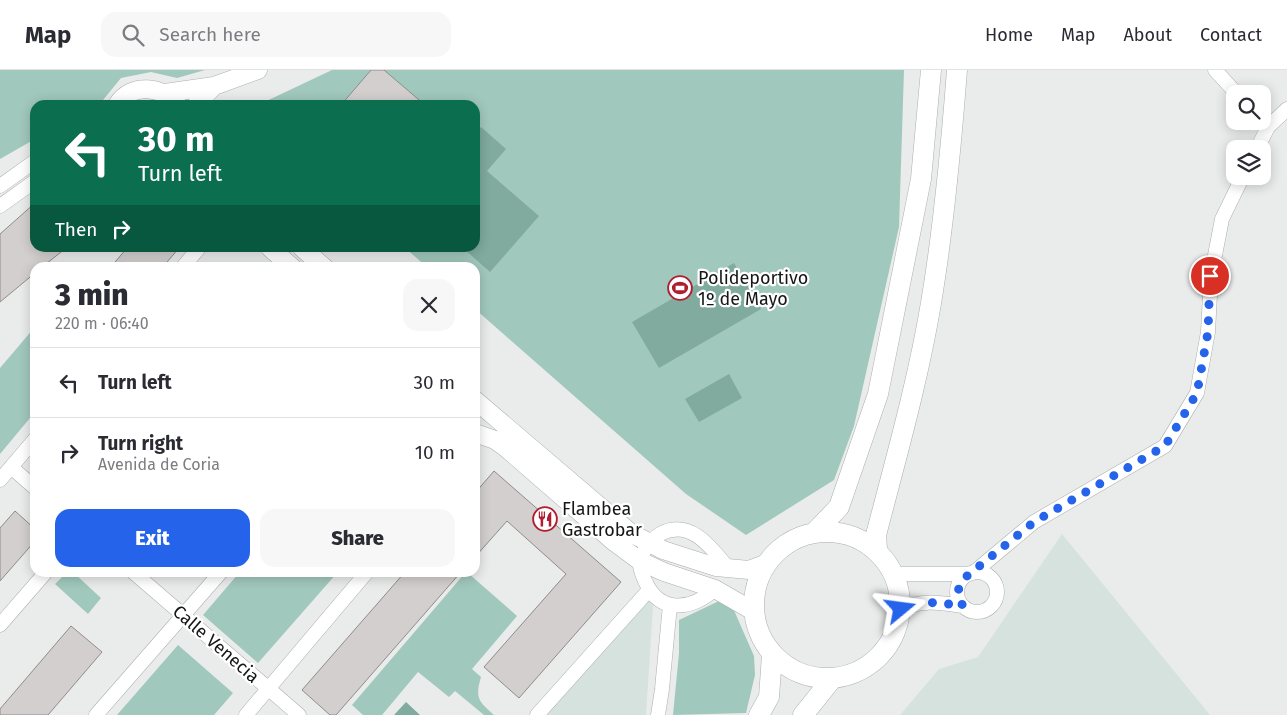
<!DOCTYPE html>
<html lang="en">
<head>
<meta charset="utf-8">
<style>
	body { margin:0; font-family:"Fira Sans",sans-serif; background:#f7f7f7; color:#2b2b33; height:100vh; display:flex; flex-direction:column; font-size:19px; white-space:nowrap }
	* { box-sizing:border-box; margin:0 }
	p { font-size:16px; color:#7c7c81 }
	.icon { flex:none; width:28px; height:28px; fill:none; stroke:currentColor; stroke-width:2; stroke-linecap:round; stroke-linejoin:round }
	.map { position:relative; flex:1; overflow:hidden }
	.drawer { position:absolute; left:30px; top:192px; width:450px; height:315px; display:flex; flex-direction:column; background:#fff; border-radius:15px; box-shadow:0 2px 12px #0003 }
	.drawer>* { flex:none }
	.guide { position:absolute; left:30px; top:30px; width:450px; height:152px; border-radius:15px; box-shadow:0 2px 12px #0003; background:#0b6e4f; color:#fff; overflow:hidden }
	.tools { position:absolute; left:1226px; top:15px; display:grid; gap:10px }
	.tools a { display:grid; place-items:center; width:45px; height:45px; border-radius:10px; background:#fff; box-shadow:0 2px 12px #0003; font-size:25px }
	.pin { position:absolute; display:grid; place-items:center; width:42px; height:42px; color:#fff; margin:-21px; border:2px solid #fff; border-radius:50%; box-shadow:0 1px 5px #0007 }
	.me { position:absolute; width:55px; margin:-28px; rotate:74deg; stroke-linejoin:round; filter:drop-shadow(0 0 4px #0008) }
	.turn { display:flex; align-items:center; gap:18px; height:105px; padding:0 25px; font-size:22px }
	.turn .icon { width:65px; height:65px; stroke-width:2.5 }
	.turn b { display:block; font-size:35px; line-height:42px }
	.then { display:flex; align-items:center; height:48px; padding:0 25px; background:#0003; gap:10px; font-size:19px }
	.round { display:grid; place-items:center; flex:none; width:52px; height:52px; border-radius:15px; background:#f7f7f7 }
	.head { display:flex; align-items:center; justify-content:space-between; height:85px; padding:0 25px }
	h1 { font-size:30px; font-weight:800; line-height:38px }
	.primary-button { display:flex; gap:10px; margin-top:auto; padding:10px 25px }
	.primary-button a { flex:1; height:58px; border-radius:15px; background:#2563eb; color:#fff; font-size:20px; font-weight:800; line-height:58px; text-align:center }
	.primary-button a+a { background:#f7f7f7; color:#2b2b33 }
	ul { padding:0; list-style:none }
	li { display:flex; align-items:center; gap:15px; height:70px; padding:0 25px; border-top:1px solid #e1e1e2 }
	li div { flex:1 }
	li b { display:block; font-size:19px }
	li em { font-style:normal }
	header { display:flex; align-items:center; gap:30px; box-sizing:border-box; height:70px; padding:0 25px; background:#fff; border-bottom:1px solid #e1e1e2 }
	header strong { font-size:24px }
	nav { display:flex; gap:28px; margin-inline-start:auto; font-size:18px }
	.search { width:350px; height:45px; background:#f7f7f7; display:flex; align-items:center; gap:12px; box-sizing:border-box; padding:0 18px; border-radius:15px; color:#7c7c81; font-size:19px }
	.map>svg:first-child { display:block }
	.built { fill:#d6e2de }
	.green { fill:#a1c8bc }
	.water { fill:#80ab9e }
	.building { fill:#d3cfcf; stroke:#8f8c8b }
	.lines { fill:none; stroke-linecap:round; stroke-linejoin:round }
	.minor-casing { stroke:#abafae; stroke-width:15 }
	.tertiary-casing { stroke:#abafae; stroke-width:19 }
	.secondary-casing { stroke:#abafae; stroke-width:21 }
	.minor { stroke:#fff; stroke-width:14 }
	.tertiary { stroke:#fff; stroke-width:18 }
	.secondary { stroke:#fff; stroke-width:20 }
	.route { stroke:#2563eb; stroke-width:9; stroke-dasharray:0 16.2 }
	.labels { text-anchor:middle; stroke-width:4.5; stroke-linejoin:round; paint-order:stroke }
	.poi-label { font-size:18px; fill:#151615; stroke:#fff; text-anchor:start }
	.street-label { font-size:18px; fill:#151615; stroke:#fff }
</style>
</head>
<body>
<header>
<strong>Map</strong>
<div class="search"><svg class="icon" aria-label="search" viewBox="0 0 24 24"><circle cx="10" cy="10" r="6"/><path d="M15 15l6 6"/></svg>Search here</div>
<nav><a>Home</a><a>Map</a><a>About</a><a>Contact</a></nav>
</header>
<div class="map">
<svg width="1287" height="645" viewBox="0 0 1287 645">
	<rect width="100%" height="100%" fill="#e9eceb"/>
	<path class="built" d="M 1062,464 L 1210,645 L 900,645 L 939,599 L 978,587 Z
		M 641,522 L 653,536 L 646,645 L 531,645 Z"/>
	<path class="green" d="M 0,0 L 205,0 L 177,8 L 151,2 L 121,8 L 99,35 L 35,35 L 35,69 L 0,89 Z
		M 332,0 L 904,0 L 899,157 L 854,356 L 834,410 L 746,465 L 686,424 L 475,239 L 475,198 L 427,197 L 405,178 L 475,178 L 475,35 L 258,35 Z
		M 34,258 L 35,342 L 0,384 L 0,298 Z
		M 66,503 L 74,503 L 101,528 L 88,544 L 55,514 Z
		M 239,503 L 239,502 L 337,503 L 258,593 L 203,545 Z
		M 465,503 L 468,503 L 517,546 L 472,599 L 481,607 C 475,628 478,631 494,645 L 484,645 L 455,621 L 449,627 L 418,602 L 382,645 L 363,645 L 352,635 Z
		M 719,531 L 733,538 L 754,586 L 755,605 L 746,643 L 673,645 L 679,583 L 679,550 Z
		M 178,575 L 233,623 L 214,645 L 117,645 Z"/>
	<path class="water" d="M 481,57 L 506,79 L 487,101 L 539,146 L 490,202 L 463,178 L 475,178 L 475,64 Z
		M 734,193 L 761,239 L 659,298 L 632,252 Z
		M 729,304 L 742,328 L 699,352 L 685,329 Z
		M 406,632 L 420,645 L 394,645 Z"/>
	<path class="building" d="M 371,0 L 384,0 L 425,35 L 341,35 Z
		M 35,133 L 35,178 L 66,178 L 41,198 L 35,198 L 35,203 L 0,232 L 0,164 Z
		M 127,178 L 179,178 L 162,198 L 110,198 Z
		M 494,401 L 621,512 L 519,628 L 484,597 L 566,504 L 507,451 L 475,487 L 475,423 Z
		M 15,441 L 35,459 L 35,471 L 0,511 L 0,458 Z
		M 405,502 L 461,502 L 336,645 L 330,645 L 302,620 Z
		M 71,556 L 102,582 L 48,645 L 0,645 L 0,639 Z"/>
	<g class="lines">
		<g class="minor-casing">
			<path id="minor" d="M 1215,0 L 1237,24
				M 1257,79 L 1268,57 L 1287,39
				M 0,116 L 35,91
				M 0,136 L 35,111
				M 182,198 L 199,178
				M 11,397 L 35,418
				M 0,410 L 35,369
				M 133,502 L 299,645
				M957 522a20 20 0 1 1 40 0a20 20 0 1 1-40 0Z
				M 973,503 L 1034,452 L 1165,376 L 1197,323 L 1208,262 L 1211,206 L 1222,149 L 1243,106
				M 894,504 L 970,504
				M 715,519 C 693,539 661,545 646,513 C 643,507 639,498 640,491 C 642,481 652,469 660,464 C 690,448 711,477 728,498
				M 901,539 C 921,529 941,533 963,536
				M 0,555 L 46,502
				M 96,645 L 221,502
				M 246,645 L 367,502
				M 537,645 L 649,520
				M 658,645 L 662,619 L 670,535"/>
		</g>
		<g class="tertiary-casing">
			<path id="tertiary" d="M 165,23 L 214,16 L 258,0
				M 117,35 C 131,12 163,16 178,35
				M 196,35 L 214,16
				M 270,178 L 293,198
				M 302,178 L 325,198
				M 475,330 L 631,463 L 663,480 L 716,497 L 749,500 L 765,494
				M 475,363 L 495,370 L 506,378 L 613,471 L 640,491 L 664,502 L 715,519 L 753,541"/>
		</g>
		<g class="secondary-casing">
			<path id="secondary" d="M 816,461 L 839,437 L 878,324 L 921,109 L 931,0
				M754 535a73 73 0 1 1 146 0a73 73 0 1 1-146 0Z
				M 877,478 L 876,465 C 896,388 918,311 931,233 C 944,156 951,78 957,0
				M 759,645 L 769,627 L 772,585
				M 803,645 L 832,609"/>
		</g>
		<use href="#minor" class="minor"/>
		<use href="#tertiary" class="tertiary"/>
		<use href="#secondary" class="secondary"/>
	</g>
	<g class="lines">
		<path class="route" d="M 901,539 C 921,529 941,533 963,536 C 957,526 957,520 962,510 L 1034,452 L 1165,376 L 1197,323 L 1208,262 L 1210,206"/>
	</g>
	<defs>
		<g id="stadium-ring" transform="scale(1.25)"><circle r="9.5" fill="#fff" stroke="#b01d30" stroke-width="1.5"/><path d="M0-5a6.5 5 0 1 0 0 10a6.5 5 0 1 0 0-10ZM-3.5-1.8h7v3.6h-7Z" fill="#b01d30"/></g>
		<g id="restaurant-ring" transform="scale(1.25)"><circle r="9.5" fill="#fff" stroke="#b01d30" stroke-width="1.5"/><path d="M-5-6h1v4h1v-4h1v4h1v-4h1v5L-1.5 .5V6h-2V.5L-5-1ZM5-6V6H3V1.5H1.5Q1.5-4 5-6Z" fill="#b01d30"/></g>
	</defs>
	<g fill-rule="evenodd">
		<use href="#stadium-ring" x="680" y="218"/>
		<use href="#restaurant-ring" x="545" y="449"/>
	</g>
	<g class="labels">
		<g class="poi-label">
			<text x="698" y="214">Polideportivo<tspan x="698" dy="21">1º de Mayo</tspan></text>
			<text x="562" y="445">Flambea<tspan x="562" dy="21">Gastrobar</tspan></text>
		</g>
		<g class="street-label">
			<text transform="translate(216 574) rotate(41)" y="6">Calle Venecia</text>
		</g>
	</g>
</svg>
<div class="tools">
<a><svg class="icon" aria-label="search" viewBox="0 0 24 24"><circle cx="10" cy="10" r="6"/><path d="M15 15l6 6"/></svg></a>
<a><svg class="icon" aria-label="layers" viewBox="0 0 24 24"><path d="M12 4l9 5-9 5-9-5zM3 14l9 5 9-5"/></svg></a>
</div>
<div class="pin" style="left:1210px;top:206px;background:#d93025"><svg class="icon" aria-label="arrive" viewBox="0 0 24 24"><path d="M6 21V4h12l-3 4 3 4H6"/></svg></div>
<svg class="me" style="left:901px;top:539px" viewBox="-20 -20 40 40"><path d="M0-17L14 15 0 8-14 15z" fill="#2563eb" stroke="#fff" stroke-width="4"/></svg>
<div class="guide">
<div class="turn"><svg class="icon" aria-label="left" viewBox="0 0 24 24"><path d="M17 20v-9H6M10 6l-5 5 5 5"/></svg><div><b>30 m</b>Turn left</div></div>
<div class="then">Then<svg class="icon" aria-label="right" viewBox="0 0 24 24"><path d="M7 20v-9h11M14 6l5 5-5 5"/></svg></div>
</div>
<section class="drawer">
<div class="head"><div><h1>3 min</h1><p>220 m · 06:40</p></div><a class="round"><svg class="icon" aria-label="close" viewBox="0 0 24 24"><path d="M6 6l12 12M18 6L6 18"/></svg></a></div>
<ul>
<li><svg class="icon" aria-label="left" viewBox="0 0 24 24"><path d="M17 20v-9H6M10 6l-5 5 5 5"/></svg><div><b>Turn left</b></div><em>30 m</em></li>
<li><svg class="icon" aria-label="right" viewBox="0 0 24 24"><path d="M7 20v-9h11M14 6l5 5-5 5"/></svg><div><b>Turn right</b><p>Avenida de Coria</p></div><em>10 m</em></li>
</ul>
<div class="primary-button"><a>Exit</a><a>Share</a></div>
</section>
</div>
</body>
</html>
